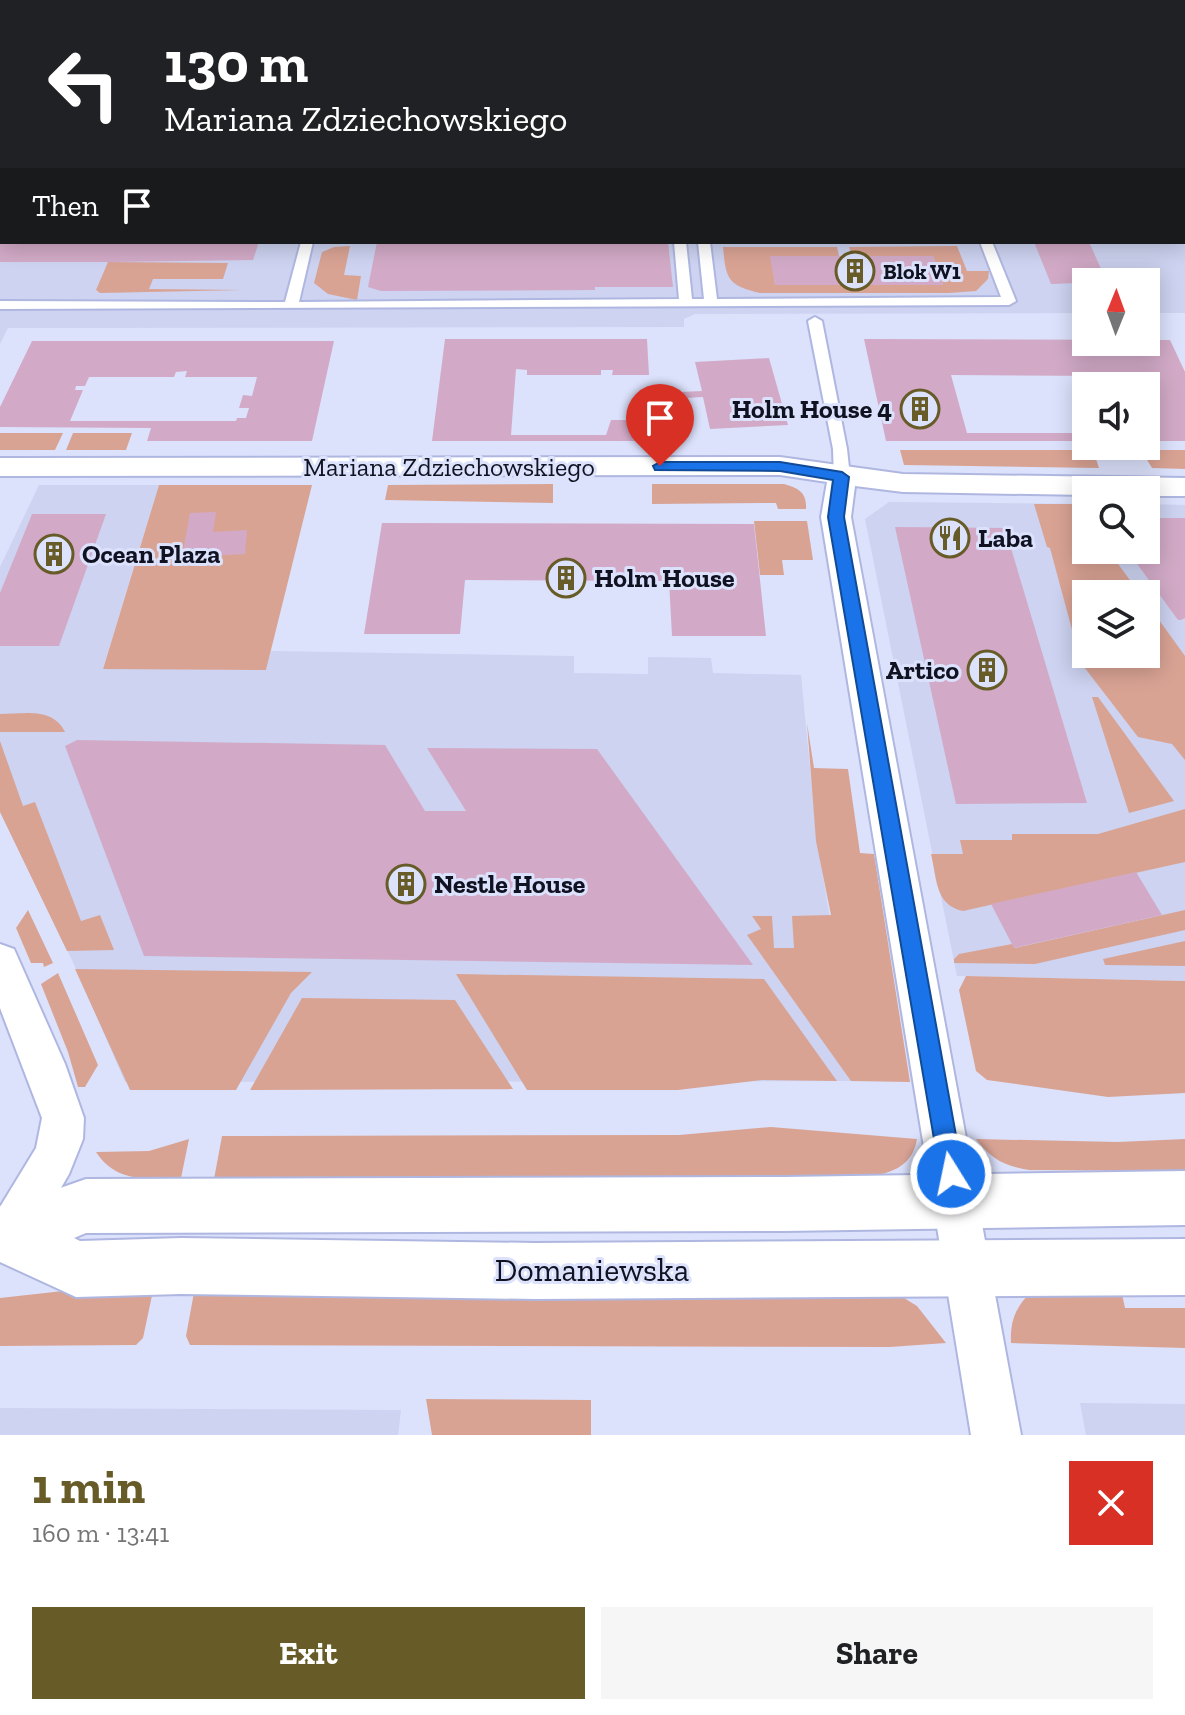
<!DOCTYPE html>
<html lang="en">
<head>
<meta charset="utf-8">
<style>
	body { margin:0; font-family:"Zilla Slab",serif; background:#f6f6f6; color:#202124; height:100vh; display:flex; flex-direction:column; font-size:30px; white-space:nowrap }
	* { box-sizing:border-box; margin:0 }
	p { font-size:26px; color:#757577 }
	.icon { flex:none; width:44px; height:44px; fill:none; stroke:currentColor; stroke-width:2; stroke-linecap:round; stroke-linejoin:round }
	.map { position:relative; height:1435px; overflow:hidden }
	.details { display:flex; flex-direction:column; background:#fff; flex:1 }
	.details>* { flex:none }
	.banner { position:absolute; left:0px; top:0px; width:1186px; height:244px; box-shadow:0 4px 20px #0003; background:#202124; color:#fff; overflow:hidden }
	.needle { width:52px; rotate:1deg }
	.buttons { position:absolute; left:1072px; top:268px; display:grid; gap:16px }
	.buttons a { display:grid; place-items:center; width:88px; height:88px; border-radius:0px; background:#fff; box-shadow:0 4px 20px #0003; font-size:40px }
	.pin { position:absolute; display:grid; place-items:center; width:68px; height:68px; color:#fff; margin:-82px -34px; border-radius:50% 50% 50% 0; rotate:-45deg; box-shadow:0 0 8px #0007 }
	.pin .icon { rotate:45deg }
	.me { position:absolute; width:88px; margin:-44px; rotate:350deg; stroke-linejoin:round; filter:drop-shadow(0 0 6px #0008) }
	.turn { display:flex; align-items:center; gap:28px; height:168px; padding:0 32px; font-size:36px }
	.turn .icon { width:104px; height:104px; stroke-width:2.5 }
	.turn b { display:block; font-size:56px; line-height:68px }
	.then { display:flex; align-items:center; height:76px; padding:0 32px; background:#0003; gap:16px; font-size:30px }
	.round { display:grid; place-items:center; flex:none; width:84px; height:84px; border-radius:0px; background:#f6f6f6 }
	.overview { display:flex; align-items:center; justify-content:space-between; height:136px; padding:0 32px }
	h1 { font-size:48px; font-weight:700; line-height:60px; color:#675b27 }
	.primary-button { display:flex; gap:16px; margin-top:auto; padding:16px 32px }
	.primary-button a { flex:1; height:92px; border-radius:0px; background:#675b27; color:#fff; font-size:32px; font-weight:700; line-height:92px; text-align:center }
	.primary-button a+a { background:#f6f6f6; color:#202124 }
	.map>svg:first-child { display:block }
	.built { fill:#cdd3f0; fill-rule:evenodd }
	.green { fill:#d9a394 }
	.building { fill:#d2aac7; fill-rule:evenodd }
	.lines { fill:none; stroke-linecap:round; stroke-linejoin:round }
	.service-casing { stroke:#afb7e1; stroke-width:4 }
	.minor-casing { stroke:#afb7e1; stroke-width:4 }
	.tertiary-casing { stroke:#afb7e1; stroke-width:4 }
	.service { fill:#fff; fill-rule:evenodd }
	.minor { fill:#fff; fill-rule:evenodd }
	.tertiary { fill:#fff; fill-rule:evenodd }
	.route { fill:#1a73e8; stroke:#114b97; stroke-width:2 }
	.labels { text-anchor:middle; stroke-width:6; stroke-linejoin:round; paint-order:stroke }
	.far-poi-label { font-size:22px; font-weight:bold; fill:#101221; stroke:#dce2fc; text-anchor:start }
	.poi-label { font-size:26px; font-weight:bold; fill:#101221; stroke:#dce2fc; text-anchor:start }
	.street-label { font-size:26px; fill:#101221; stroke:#dce2fc }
	.near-street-label { font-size:32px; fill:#101221; stroke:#dce2fc }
</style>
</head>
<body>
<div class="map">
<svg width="1185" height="1435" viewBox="0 0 1185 1435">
	<rect width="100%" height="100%" fill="#dce2fc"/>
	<path class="built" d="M 0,0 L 1185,0 L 1185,313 L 1146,313 L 1146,282 L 1086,282 L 1086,313 L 695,314 L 684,319 L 684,327 L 8,328 L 0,344 ZM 2,2 L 1184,2 L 1184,242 L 2,242 Z
		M 39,485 L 159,485 L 103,668 L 266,670 L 271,651 L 574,656 L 574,673 L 648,674 L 648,657 L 711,658 L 713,673 L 801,675 L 817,841 L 857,1081 L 125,1082 L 72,960 L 0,812 L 0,567 Z
		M 889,502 L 1086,504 L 1086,550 L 1146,550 L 1146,504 L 1185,505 L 1185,981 L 957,976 L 865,519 ZM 1086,594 L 1146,594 L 1146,654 L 1086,654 Z
		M 1080,1403 L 1185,1404 L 1185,1435 L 1086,1435 Z
		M 0,1408 L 401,1410 L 398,1435 L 0,1435 Z"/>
	<path class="green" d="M 350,246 L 344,275 L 361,276 L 357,300 L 328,294 L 314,283 L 322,252 L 334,247 Z
		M 957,246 L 967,271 L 989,271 L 988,279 L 976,291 L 949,293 L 760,293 C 727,285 726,279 723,247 L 837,247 L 839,256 L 771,256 L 775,285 L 943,285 L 933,256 L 852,256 L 849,247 Z
		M 108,262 L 228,263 L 223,279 L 153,279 L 149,289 L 243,290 L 100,293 L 96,290 Z
		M 0,433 L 63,433 L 55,450 L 0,450 Z
		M 73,433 L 132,433 L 126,450 L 66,450 Z
		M 900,450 L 1093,450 L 1099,468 L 904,465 Z
		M 1141,450 L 1185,450 L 1185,469 L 1152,468 Z
		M 553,484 L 553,503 L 385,500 L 388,485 Z
		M 652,484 L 784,484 C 798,488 807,492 806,509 L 778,509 L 776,503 L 652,504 Z
		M 159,485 L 312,485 L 266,670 L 103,669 Z
		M 1034,504 L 1075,504 L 1086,519 L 1086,550 L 1108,550 L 1140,594 L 1086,594 L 1086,654 L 1146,654 L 1146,602 L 1185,656 L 1185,760 L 1172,744 L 1138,737 L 1081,663 L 1050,548 L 1047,547 Z
		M 754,521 L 807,521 L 813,560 L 782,560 L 784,575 L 760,575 Z
		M 1092,697 L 1098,697 L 1174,801 L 1129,813 Z
		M 0,714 C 24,714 53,707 65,732 L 0,732 Z
		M 807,723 L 814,768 L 848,769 L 860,853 L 874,854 L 910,1082 L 851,1081 L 747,935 L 761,929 L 752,916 L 772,916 L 774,948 L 794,948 L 792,916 L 831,915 L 816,841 Z
		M 0,741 L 23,806 L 35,802 L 81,921 L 100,915 L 114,950 L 67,951 L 0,812 Z
		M 1185,809 L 1185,862 L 963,911 C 935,905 937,879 931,854 L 963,854 L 960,840 L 1012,840 L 1012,834 L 1098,834 Z
		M 28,910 L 53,963 L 44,967 L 43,963 L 31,963 L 16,928 Z
		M 1185,910 L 1185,930 L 1035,964 L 954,963 L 954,959 L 959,954 L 1012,944 L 1015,948 Z
		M 1185,941 L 1185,966 L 1105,965 L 1103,959 Z
		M 75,969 L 312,972 L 291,993 L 236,1090 L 130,1090 Z
		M 58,973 L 98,1065 L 85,1087 L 78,1087 L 68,1052 L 41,984 Z
		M 456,974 L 764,979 L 837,1081 L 762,1080 L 678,1090 L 527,1090 Z
		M 966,976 L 1185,981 L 1185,1093 L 1108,1097 L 987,1080 L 976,1071 L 959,990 Z
		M 302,998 L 455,1000 L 513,1089 L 250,1090 Z
		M 771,1127 L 917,1139 C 910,1181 863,1176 830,1179 L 214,1179 L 222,1136 L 679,1135 Z
		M 189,1139 L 181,1178 C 147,1179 116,1183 96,1152 L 149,1151 Z
		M 976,1139 L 1118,1142 L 1185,1139 L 1185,1171 L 1029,1170 C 1004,1166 991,1159 976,1139 Z
		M 154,1286 L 143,1338 L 136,1345 L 0,1346 L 0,1298 L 72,1290 Z
		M 195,1287 L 896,1293 L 917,1306 L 946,1343 L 890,1347 L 190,1345 L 186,1336 Z
		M 1121,1289 L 1125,1308 L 1185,1308 L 1185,1348 L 1011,1343 C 1010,1320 1016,1306 1033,1290 Z
		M 426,1399 L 591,1400 L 591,1435 L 432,1435 Z"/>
	<path class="building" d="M 0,242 L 259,242 L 253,260 L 110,262 L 0,262 Z
		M 377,242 L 668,242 L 673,287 L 595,287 L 595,290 L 381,291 L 368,287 Z
		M 1034,242 L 1089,242 L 1107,282 L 1051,284 Z
		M 770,256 L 933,256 L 943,285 L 775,285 Z
		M 445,339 L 647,339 L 649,375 L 612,375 L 613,370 L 601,370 L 601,375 L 527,375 L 527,370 L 516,369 L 511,435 L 606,435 L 611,420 L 638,420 L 638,394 L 702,391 L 695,362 L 769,358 L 788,425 L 710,429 L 703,397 L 648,400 L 650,441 L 432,441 Z
		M 864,339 L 1170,340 L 1185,372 L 1185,441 L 1146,441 L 1146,386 L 1115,386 L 1111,376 L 951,375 L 967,433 L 1081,433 L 1072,408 L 1086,408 L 1086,441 L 886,441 Z
		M 32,341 L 334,341 L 312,441 L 147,441 L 151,428 L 0,427 L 0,407 ZM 187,371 L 185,377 L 257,377 L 252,396 L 243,395 L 239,408 L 249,408 L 246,418 L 237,418 L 236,421 L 70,421 L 83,390 L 75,390 L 76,386 L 85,386 L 89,377 L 174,377 L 176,372 Z
		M 216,512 L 213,532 L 247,530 L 245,554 L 182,557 L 190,513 Z
		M 32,514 L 106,514 L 59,646 L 0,646 L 0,593 Z
		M 1146,518 L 1185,518 L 1185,618 L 1181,620 L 1178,620 L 1127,550 L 1146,550 Z
		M 382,523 L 754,524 L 766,636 L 672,636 L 669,581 L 465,580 L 460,634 L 364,634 Z
		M 895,527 L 1005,528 L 1087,803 L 956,804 Z
		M 77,740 L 385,745 L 425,811 L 466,811 L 427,748 L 597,749 L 753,965 L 144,956 L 65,746 Z
		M 1136,872 L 1162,915 L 1014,948 L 991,904 Z"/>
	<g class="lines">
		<g class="service-casing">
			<path id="service" d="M 361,0 L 371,0 L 371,2 L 361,2 Z
				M 675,0 L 685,0 L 686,2 L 676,2 Z
				M 888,0 L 898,0 L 899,2 L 889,2 Z
				M 2,2 L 2,9 L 0,10 L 0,3 Z
				M 0,65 L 2,65 L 0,74 Z
				M 1184,160 L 1185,160 L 1185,168 L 1184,168 Z
				M 1184,217 L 1185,217 L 1185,225 L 1184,225 Z
				M 301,242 L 313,242 L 299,302 L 679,299 L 674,242 L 686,242 L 692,299 L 704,299 L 698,242 L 710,242 L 717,299 L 1001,297 L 980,242 L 992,242 L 1016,301 L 1009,305 L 0,309 L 0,301 L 285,302 Z
				M 815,317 L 822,321 L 847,449 L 850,477 L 842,482 L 834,477 L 833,449 L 808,321 Z"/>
		</g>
		<g class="minor-casing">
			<path id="minor" d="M 780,457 L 903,474 L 1185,478 L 1185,496 L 1146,496 L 1146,490 L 1086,490 L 1086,495 L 903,492 L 855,486 L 851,517 L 1021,1435 L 971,1435 L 821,517 L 827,482 L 780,475 L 0,476 L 0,458 Z
				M 0,944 L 14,949 L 65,1064 L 84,1118 L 83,1139 L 69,1174 L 25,1250 L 9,1257 L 0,1253 L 0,1207 L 36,1148 L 42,1118 L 0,1008 Z"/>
		</g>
		<g class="tertiary-casing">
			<path id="tertiary" d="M 1185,1171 L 1185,1225 L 784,1231 L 86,1233 L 74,1238 L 80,1241 L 181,1238 L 535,1243 L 1185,1239 L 1185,1295 L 535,1299 L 181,1294 L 76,1297 L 0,1262 L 0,1206 L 9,1206 L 86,1179 L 784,1177 Z"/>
		</g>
		<use href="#service" class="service"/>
		<use href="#minor" class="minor"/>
		<use href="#tertiary" class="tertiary"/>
	</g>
	<path class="route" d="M 660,462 L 780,462 L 842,472 L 849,477 L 844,517 L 963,1174 L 960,1182 L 951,1186 L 943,1182 L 940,1174 L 828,517 L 833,480 L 780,471 L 655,470 L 653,466 Z"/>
	<defs>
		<g id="building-ring" transform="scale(2)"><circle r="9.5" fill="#dce2fc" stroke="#675b27" stroke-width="1.5"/><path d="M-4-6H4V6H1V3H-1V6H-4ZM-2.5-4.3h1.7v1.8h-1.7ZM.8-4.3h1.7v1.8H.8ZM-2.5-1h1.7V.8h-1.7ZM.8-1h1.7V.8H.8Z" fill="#675b27"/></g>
		<g id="restaurant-ring" transform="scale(2)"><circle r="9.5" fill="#dce2fc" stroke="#675b27" stroke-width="1.5"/><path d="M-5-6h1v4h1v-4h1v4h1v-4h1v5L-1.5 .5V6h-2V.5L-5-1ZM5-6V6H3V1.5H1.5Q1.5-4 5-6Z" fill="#675b27"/></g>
	</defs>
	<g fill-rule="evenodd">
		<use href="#building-ring" x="855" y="271"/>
		<use href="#building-ring" x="920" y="409"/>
		<use href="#restaurant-ring" x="950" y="538"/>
		<use href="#building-ring" x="54" y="554"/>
		<use href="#building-ring" x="566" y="578"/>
		<use href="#building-ring" x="987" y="670"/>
		<use href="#building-ring" x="406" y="884"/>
	</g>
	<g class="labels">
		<g class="far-poi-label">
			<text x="883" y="279">Blok W1</text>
		</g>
		<g class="poi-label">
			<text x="892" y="418" text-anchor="end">Holm House 4</text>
			<text x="978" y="547">Laba</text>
			<text x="82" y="563">Ocean Plaza</text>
			<text x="594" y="587">Holm House</text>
			<text x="959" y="679" text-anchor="end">Artico</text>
			<text x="434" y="893">Nestle House</text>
		</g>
		<g class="street-label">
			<text x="449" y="476">Mariana Zdziechowskiego</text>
		</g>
		<g class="near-street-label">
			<text x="592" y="1281">Domaniewska</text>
		</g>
	</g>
</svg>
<div class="buttons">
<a><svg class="needle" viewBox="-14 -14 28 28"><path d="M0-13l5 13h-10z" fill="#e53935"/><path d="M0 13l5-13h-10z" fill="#757577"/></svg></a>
<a><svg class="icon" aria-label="sound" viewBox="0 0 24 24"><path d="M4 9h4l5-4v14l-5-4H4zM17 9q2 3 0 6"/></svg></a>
<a><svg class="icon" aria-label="search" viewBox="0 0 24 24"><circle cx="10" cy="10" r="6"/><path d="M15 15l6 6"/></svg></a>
<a><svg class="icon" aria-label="layers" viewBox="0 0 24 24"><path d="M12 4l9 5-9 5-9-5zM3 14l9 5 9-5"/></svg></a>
</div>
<div class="pin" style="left:660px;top:466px;background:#d93025"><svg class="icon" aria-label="arrive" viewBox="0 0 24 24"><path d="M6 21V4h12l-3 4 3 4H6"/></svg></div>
<svg class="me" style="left:951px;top:1174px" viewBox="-20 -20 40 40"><circle r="17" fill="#1a73e8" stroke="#fff" stroke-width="3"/><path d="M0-11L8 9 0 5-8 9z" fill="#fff"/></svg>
<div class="banner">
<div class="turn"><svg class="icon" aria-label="left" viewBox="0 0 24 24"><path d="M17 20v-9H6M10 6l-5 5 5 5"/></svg><div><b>130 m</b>Mariana Zdziechowskiego</div></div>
<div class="then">Then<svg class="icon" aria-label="arrive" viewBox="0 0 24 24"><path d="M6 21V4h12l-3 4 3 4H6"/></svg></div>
</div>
</div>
<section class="details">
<div class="overview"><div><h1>1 min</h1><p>160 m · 13:41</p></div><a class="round" style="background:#d93025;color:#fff"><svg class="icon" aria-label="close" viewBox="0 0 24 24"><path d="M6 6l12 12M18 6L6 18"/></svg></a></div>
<div class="primary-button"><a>Exit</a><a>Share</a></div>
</section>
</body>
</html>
